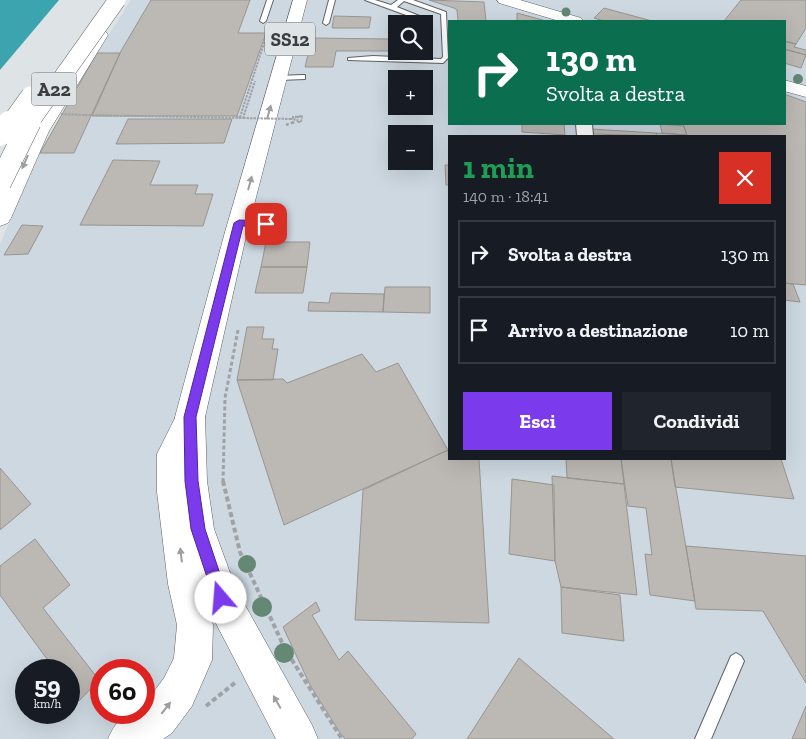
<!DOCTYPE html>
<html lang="it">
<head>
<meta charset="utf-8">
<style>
	body { margin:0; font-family:"Zilla Slab",serif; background:#20242c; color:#f1f3f6; height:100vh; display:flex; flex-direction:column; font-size:19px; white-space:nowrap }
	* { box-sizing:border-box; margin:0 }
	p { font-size:16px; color:#9ea1a6 }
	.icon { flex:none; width:28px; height:28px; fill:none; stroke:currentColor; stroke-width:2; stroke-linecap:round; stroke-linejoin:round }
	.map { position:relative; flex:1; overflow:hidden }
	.side { position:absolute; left:448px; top:135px; width:338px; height:325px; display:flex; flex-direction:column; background:#171b24; border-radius:0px; box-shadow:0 5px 20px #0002 }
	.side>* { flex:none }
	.top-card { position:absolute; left:448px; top:20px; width:338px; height:105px; border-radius:0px; box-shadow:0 5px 20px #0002; background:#0b6e4f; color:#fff; overflow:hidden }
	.tools { position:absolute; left:388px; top:15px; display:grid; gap:10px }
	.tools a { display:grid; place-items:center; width:45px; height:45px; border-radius:0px; background:#171b24; box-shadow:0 5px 20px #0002; font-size:25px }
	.speed { position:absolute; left:15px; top:659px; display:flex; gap:10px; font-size:25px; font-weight:700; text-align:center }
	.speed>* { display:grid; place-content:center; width:65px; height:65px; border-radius:50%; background:#171b24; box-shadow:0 5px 20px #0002; line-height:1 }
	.speed small { font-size:12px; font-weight:400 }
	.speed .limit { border:8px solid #d22; background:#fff; color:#111 }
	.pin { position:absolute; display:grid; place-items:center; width:42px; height:42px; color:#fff; margin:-21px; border-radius:10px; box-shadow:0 2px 8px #0006 }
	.me { position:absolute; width:55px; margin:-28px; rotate:342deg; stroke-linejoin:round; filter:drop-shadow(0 0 4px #0008) }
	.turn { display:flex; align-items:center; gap:18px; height:105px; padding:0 15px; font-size:22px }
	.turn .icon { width:65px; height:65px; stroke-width:2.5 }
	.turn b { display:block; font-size:35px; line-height:42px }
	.round { display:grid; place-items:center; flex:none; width:52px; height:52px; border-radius:0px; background:#20242c }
	.summary { display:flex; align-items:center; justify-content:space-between; height:85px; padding:0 15px }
	h1 { font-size:30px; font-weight:700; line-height:38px; color:#1e9e55 }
	.action { display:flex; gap:10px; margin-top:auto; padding:10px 15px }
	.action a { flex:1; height:58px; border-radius:0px; background:#7c3aed; color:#fff; font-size:20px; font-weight:700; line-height:58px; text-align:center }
	.action a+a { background:#20242c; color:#f1f3f6 }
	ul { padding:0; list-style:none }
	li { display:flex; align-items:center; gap:15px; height:68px; margin:0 10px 8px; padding:0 5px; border:2px solid #363941; border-radius:0px }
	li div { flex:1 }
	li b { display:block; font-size:19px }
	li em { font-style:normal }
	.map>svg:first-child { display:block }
	.built { fill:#cdd8e1; fill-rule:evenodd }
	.water { fill:#3ba4ae }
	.building { fill:#bcb9b5; stroke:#989591 }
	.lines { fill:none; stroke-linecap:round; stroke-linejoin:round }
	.service-casing { stroke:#5f6366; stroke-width:2 }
	.minor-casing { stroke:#5f6366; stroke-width:2 }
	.tertiary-casing { stroke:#5f6366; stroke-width:1 }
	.secondary-casing { stroke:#5f6366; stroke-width:1 }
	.primary-casing { stroke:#5f6366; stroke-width:1 }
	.path-far3 { stroke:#a0a3a6; stroke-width:2; stroke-dasharray:2.5 1; stroke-linecap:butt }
	.path-far2 { stroke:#a0a3a6; stroke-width:2.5; stroke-dasharray:3 2; stroke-linecap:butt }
	.path-far1 { stroke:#a0a3a6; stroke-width:3; stroke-dasharray:4 2.5; stroke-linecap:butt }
	.path { stroke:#a0a3a6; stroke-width:4; stroke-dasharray:5 3; stroke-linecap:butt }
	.service { fill:#fff; fill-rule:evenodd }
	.minor { fill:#fff; fill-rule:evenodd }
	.tertiary { fill:#fff; fill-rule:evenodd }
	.secondary { fill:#fff; fill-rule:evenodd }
	.primary { fill:#fff; fill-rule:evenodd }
	.motorway-bridge-far1-casing { stroke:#5f6366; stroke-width:18; stroke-linecap:butt }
	.motorway-bridge-casing { stroke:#5f6366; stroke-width:23; stroke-linecap:butt }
	.path-bridge { stroke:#a0a3a6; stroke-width:2; stroke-dasharray:2.5 1; stroke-linecap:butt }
	.motorway-bridge-far1 { stroke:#fff; stroke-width:17 }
	.motorway-bridge { stroke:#fff; stroke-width:22 }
	.tree { fill:#648873 }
	.oneway { fill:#9d9e9e }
	.route { fill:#7c3aed; stroke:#51269a }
	.labels { text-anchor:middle; stroke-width:4; stroke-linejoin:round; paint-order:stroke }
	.shield { fill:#dee3e6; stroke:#6c6f70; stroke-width:1 }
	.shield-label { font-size:19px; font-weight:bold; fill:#3b3d3e }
</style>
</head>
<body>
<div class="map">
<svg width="806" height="739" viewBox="0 0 806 739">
	<rect width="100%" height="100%" fill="#dee3e6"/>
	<path class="built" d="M 131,0 L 806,0 L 806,739 L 0,739 L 0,244 L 40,152 L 97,53 ZM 449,21 L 784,21 L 784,124 L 449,124 ZM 396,24 L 424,24 L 424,51 L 396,51 ZM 396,79 L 424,79 L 424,106 L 396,106 ZM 396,134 L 424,134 L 424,161 L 396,161 ZM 449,136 L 784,136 L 784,459 L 449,459 ZM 26,670 L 69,670 L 69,712 L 26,712 ZM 101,670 L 144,670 L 144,712 L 101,712 Z"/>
	<path class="water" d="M 0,0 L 59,0 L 0,70 Z"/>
	<path class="building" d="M 151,0 L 250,0 L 238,33 L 266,33 L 237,116 L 92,116 L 121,51 Z
		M 429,0 L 484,2 L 486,21 L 458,21 L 457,10 L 454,8 Z
		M 741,0 L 806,0 L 806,28 L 796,44 L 784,41 L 784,21 L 724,21 Z
		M 604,8 L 652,21 L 604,21 L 594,18 Z
		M 517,13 L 546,21 L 517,21 Z
		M 334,16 L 371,17 L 369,28 L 332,28 Z
		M 390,19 L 416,19 L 416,24 L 396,24 L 396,46 L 392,46 L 391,51 L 336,51 L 333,67 L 305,67 L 312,38 L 389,39 Z
		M 784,41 L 796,44 L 794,47 L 806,50 L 806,55 L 784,49 Z
		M 784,49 L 806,55 L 801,68 L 784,63 Z
		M 97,53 L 120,53 L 74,153 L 40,153 Z
		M 784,94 L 806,102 L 806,285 L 784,283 L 784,136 L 687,136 L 683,124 L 784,124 Z
		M 128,119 L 232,119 L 224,143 L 116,144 Z
		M 522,124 L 564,124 L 565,135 L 522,132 Z
		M 660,124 L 684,126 L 687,135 L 662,133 Z
		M 591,129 L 656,133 L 657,136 L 592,134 Z
		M 656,133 L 687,135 L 687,136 L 657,136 Z
		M 113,160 L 160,161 L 150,185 L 198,185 L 195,194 L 213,194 L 203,226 L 80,225 Z
		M 445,165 L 449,165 L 449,185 L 446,185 Z
		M 22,225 L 43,226 L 28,254 L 4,255 Z
		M 266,242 L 310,242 L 307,267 L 261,267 Z
		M 261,267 L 307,267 L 303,293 L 255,293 Z
		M 784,283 L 793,284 L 800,302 L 784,300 Z
		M 385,287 L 430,287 L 430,313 L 383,312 Z
		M 331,293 L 384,294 L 383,312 L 308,311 L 309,302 L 329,303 Z
		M 247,327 L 264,327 L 262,339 L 274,339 L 272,349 L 278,349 L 273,380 L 237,380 Z
		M 362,354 L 376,372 L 398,363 L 448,450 L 284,525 L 237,380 L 283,379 L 287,383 Z
		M 448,450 L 449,459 L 479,459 L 489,623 L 355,620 L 363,490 Z
		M 566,459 L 621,459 L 624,484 L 567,478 Z
		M 621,459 L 671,459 L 695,601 L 650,595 L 645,554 L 652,555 L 646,508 L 628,506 Z
		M 671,459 L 781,459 L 794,499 L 675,487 Z
		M 0,468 L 31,504 L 0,530 Z
		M 552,476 L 624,484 L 637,595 L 561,587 L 555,561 Z
		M 512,479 L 554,485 L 555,561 L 509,554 Z
		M 35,539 L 70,585 L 43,608 L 99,680 L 79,701 L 69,688 L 69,670 L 55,670 L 0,595 L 0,566 Z
		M 686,546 L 806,556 L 806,683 L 763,611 L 696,609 Z
		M 561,587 L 620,595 L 624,641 L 562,633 Z
		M 316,602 L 320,611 L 312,615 L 339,660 L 348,651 L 416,734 L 412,739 L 345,739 L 340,733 L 310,685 L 283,627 Z
		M 519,658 L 614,739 L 467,739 Z
		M 806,706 L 806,739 L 792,739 Z"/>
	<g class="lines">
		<g class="service-casing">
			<path id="service" d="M 267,0 L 273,0 L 266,21 L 263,23 L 260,21 Z
				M 329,0 L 335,0 L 329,23 L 326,25 L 323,23 Z
				M 365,0 L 375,0 L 391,5 L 398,0 L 413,0 L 446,12 L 448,58 L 443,63 L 348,60 L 348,58 L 373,56 L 441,59 L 443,57 L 441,14 L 404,1 L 397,7 L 422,17 L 424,24 L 418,24 L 417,19 Z
				M 302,75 L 305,75 L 305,79 L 279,80 L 275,78 L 279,76 Z
				M 239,220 L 266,221 L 271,224 L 266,227 L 236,225 L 236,221 Z
				M 736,653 L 741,656 L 744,661 L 711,739 L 695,739 L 731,656 Z"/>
		</g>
		<g class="minor-casing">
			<path id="minor" d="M 576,124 L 592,124 L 593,136 L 577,136 Z"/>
		</g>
		<g class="tertiary-casing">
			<path id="tertiary" d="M 190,404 L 200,408 L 205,417 L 187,454 L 189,492 L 202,584 L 213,625 L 212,660 L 192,706 L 172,733 L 163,739 L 108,739 C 115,722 125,712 144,712 L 144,705 L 164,678 L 174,658 L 177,625 L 168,584 L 157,492 L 157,454 L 180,408 Z"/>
		</g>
		<g class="secondary-casing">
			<path id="secondary" d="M 497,0 L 520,0 L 581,18 L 583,21 L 559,21 L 499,3 Z
				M 784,80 L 806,86 L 806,97 L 784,91 Z"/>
		</g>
		<g class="primary-casing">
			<path id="primary" d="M 293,0 L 307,0 L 247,232 L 205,417 L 207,481 L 214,529 L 236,589 L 312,725 L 318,739 L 276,739 L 209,610 L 182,529 L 175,481 L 175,417 L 225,232 Z
				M 100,30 L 106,32 L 108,35 L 49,131 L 11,218 L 8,223 L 0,226 L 0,194 L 29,131 L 94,32 Z"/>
		</g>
		<path class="path-far3" d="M 85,115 L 243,118 L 255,81
			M 236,117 L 240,117 L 268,31
			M 290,119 L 293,119 L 293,117 L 302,116 L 301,122 L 297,122 L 298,117 L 295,117
			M 293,124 L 295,118"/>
		<path class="path-far2" d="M 286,125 L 294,122"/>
		<path class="path-far1" d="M 223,482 L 225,398 L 238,330"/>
		<path class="path" d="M 223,481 L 240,552 L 285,649 L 342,739
			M 206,706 L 236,682"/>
		<use href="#service" class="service"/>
		<use href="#minor" class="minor"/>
		<use href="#tertiary" class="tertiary"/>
		<use href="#secondary" class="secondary"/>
		<use href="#primary" class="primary"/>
		<g class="motorway-bridge-far1-casing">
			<path id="motorway-bridge-far1" d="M 9,124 L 30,95
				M 29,124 L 117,0"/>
		</g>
		<g class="motorway-bridge-casing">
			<path id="motorway-bridge" d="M 0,135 L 9,122
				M 0,183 L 30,122"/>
		</g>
		<path class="path-bridge" d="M 61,114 L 85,115
			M 243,118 L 290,119"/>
		<use href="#motorway-bridge-far1" class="motorway-bridge-far1"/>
		<use href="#motorway-bridge" class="motorway-bridge"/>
	</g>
	<g class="tree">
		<circle cx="566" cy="12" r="4.5"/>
		<circle cx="798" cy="79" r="5"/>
		<circle cx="247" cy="564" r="9"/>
		<circle cx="262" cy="607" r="10"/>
		<circle cx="284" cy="653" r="10"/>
	</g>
	<defs><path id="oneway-solid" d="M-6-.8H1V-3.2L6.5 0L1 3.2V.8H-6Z" transform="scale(1.25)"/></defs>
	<g class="oneway">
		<use href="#oneway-solid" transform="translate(269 112) rotate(-75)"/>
		<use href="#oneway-solid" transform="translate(25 162) rotate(114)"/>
		<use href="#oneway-solid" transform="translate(250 183) rotate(-75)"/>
		<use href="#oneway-solid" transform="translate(181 555) rotate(-97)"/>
		<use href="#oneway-solid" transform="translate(277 702) rotate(-120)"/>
		<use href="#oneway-solid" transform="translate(166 708) rotate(-52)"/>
	</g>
	<path class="route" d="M 239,220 L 266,221 L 271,224 L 266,227 L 243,226 L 196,417 L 198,481 L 205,529 L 228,598 L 226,603 L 221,605 L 216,603 L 214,598 L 191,529 L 185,481 L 184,417 L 234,223 Z"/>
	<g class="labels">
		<g class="shield">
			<rect x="265" y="22.5" width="50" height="33" rx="4"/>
			<rect x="31.5" y="72.5" width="45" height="33" rx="4"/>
		</g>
		<g class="shield-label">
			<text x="290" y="46">SS12</text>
			<text x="54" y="96">A22</text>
		</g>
	</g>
</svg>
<div class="tools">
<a><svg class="icon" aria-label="search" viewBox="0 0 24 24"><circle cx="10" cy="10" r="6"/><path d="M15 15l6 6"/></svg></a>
<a>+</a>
<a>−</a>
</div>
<div class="speed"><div>59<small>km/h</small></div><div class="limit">60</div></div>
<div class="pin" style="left:266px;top:224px;background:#d93025"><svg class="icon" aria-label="arrive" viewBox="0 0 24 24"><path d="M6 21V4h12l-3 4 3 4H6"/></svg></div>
<svg class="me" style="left:221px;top:598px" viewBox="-20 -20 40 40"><circle r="19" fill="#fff"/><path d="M0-13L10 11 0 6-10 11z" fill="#7c3aed"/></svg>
<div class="top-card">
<div class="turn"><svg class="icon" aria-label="right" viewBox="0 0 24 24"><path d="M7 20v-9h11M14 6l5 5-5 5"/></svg><div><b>130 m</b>Svolta a destra</div></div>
</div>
<section class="side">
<div class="summary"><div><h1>1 min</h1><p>140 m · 18:41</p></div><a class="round" style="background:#d93025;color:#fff"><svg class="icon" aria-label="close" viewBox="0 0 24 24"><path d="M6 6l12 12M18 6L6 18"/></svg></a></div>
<ul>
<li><svg class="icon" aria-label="right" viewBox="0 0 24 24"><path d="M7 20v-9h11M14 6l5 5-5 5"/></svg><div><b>Svolta a destra</b></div><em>130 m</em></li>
<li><svg class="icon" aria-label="arrive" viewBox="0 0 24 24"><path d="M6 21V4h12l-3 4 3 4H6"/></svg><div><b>Arrivo a destinazione</b></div><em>10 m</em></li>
</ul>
<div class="action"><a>Esci</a><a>Condividi</a></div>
</section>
</div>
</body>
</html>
